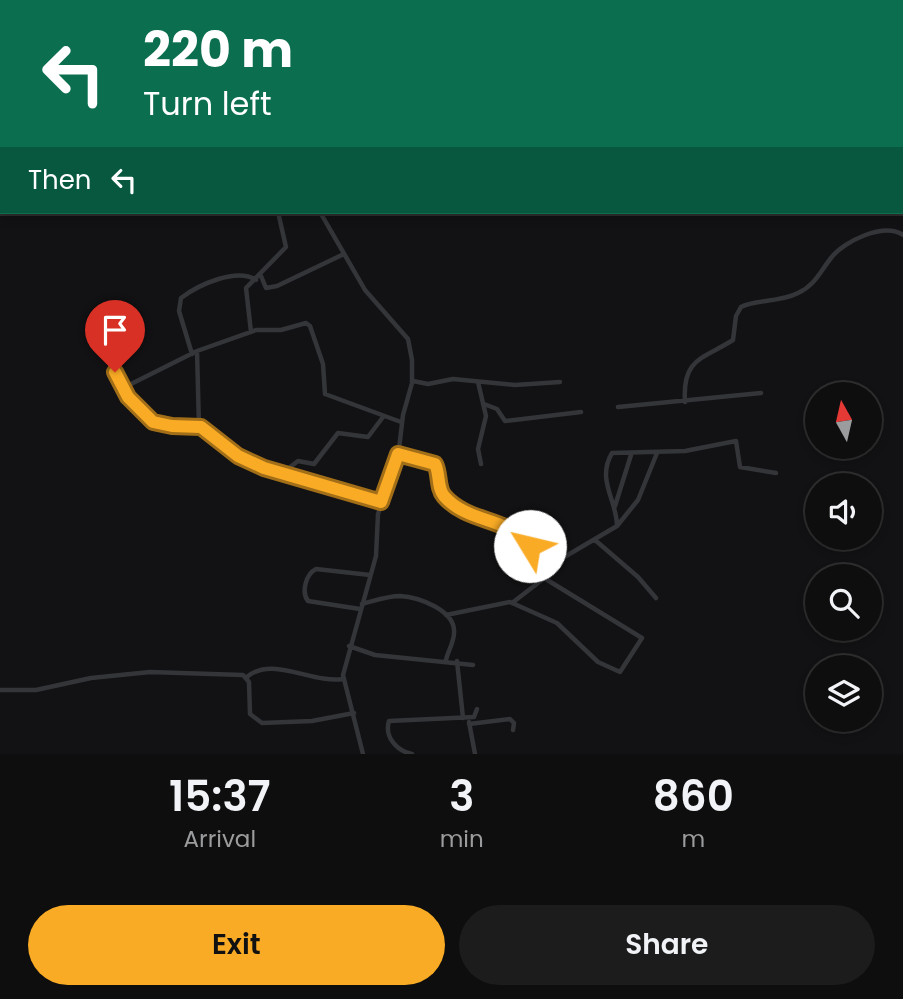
<!DOCTYPE html>
<html lang="en">
<head>
<meta charset="utf-8">
<style>
	body { margin:0; font-family:Poppins,sans-serif; background:#1c1c1d; color:#f1f3f6; height:100vh; display:flex; flex-direction:column; font-size:26px; white-space:nowrap }
	* { box-sizing:border-box; margin:0 }
	p { font-size:23px; color:#9b9c9e }
	.icon { flex:none; width:38px; height:38px; fill:none; stroke:currentColor; stroke-width:2; stroke-linecap:round; stroke-linejoin:round }
	.map { position:relative; height:754px; overflow:hidden }
	.details { display:flex; flex-direction:column; background:#0e0e0f; flex:1 }
	.details>* { flex:none }
	.guide { position:absolute; left:0px; top:0px; width:903px; height:214px; box-shadow:0 4px 10px #0003,0 0 0 2px #2e2e2f; background:#0b6e4f; color:#fff; overflow:hidden }
	.needle { width:46px; rotate:352deg }
	.controls { position:absolute; left:805px; top:382px; display:grid; gap:14px }
	.controls a { display:grid; place-items:center; width:77px; height:77px; border-radius:50%; background:#0e0e0f; box-shadow:0 4px 10px #0003,0 0 0 2px #2e2e2f; font-size:35px }
	.pin { position:absolute; display:grid; place-items:center; width:60px; height:60px; color:#fff; margin:-72px -30px; border-radius:50% 50% 50% 0; rotate:-45deg; box-shadow:0 0 7px #0007 }
	.pin .icon { rotate:45deg }
	.me { position:absolute; width:77px; margin:-38px; rotate:306deg; stroke-linejoin:round; filter:drop-shadow(0 0 5px #0008) }
	.turn { display:flex; align-items:center; gap:24px; height:147px; padding:0 28px; font-size:32px }
	.turn .icon { width:91px; height:91px; stroke-width:2.5 }
	.turn b { display:block; font-size:49px; line-height:60px }
	.then { display:flex; align-items:center; height:66px; padding:0 28px; background:#0003; gap:14px; font-size:26px }
	.eta { display:flex; justify-content:space-evenly; align-items:center; height:119px; text-align:center }
	.eta b { font-size:42px; font-weight:600; line-height:49px }
	.action { display:flex; gap:14px; margin-top:auto; padding:14px 28px }
	.action a { flex:1; height:80px; border-radius:42px; background:#f9ab25; color:#111; font-size:28px; font-weight:600; line-height:80px; text-align:center }
	.action a+a { background:#1c1c1d; color:#f1f3f6 }
	.map>svg:first-child { display:block }
	.lines { fill:none; stroke-linecap:round; stroke-linejoin:round }
	.minor { stroke:#333539; stroke-width:4.5 }
	.route-casing { stroke:#a26f18; stroke-width:18 }
	.route { stroke:#f9ab25; stroke-width:12 }
</style>
</head>
<body>
<div class="map">
<svg width="903" height="754" viewBox="0 0 903 754">
	<rect width="100%" height="100%" fill="#121214"/>
	<g class="lines">
		<path class="minor" d="M 272,0 L 273,2
			M 455,0 L 455,2
			M 867,0 L 892,0
			M 901,24 L 903,24
			M 901,102 L 903,102
			M 320,212 L 365,290 L 408,339 L 412,360 L 412,383 L 403,415 L 399,449 L 378,514 L 376,556 L 343,675 L 363,754
			M 261,276 L 266,288 L 277,286 L 344,254
			M 251,332 L 246,288 L 286,247 L 278,212
			M 106,337 C 110,369 125,403 153,422 L 201,427 L 238,455 L 264,468 L 381,502
			M 197,351 L 199,427
			M 192,354 L 179,311 L 181,298 C 198,285 237,267 256,280
			M 413,381 L 428,384 L 453,379 L 515,385 L 560,382
			M 478,382 L 486,416 L 478,449 L 481,464
			M 123,388 L 197,351 L 256,330 L 281,330 L 306,323 L 310,326 L 323,364 L 325,394 L 401,422
			M 685,402 C 682,358 703,359 733,340 L 736,316 L 741,307 C 754,299 779,303 798,293 C 815,285 820,272 831,258 C 844,241 884,222 903,235
			M 484,404 L 497,409 L 505,421 L 581,412
			M 618,407 L 761,393
			M 398,454 L 436,465 L 442,493 L 455,506 L 471,515 L 518,531 L 531,547 L 555,566
			M 281,474 L 298,461 L 314,464 L 338,433 L 368,437 L 383,417
			M 615,506 L 631,455
			M 617,526 C 617,500 596,480 612,453 L 685,451 L 736,441 L 740,467 L 776,473
			M 595,540 L 638,577 L 656,598
			M 512,603 L 547,576 L 561,559 L 617,526 L 638,500 L 657,453
			M 362,604 C 374,601 387,596 400,596 C 418,597 456,610 454,633 C 454,642 448,651 446,660
			M 360,609 L 308,601 C 301,592 306,574 316,569 L 370,575
			M 446,615 L 510,602 L 557,623 L 598,662 L 620,672 L 642,638 L 544,578
			M 349,646 L 375,655 L 473,665
			M 457,661 L 463,718
			M 247,677 C 272,655 312,684 343,679
			M 0,690 L 36,690 L 91,678 L 150,672 L 243,675 L 249,682 L 250,714 L 262,723 L 312,721 L 354,713
			M 469,722 L 475,754
			M 469,724 L 510,719 L 514,723 L 513,730
			M 412,754 C 397,751 384,737 389,721 L 474,717 L 477,709"/>
	</g>
	<g class="lines">
		<g class="route-casing">
			<path id="route" d="M 115,372 L 128,397 L 153,422 L 172,426 L 201,427 L 238,456 L 264,468 L 381,502 L 398,454 L 435,464 C 440,473 437,488 444,496 C 468,524 510,517 530,546"/>
		</g>
		<use href="#route" class="route"/>
	</g>
</svg>
<div class="controls">
<a><svg class="needle" viewBox="-14 -14 28 28"><path d="M0-13l5 13h-10z" fill="#e53935"/><path d="M0 13l5-13h-10z" fill="#9b9c9e"/></svg></a>
<a><svg class="icon" aria-label="sound" viewBox="0 0 24 24"><path d="M4 9h4l5-4v14l-5-4H4zM17 9q2 3 0 6"/></svg></a>
<a><svg class="icon" aria-label="search" viewBox="0 0 24 24"><circle cx="10" cy="10" r="6"/><path d="M15 15l6 6"/></svg></a>
<a><svg class="icon" aria-label="layers" viewBox="0 0 24 24"><path d="M12 4l9 5-9 5-9-5zM3 14l9 5 9-5"/></svg></a>
</div>
<div class="pin" style="left:115px;top:372px;background:#d93025"><svg class="icon" aria-label="arrive" viewBox="0 0 24 24"><path d="M6 21V4h12l-3 4 3 4H6"/></svg></div>
<svg class="me" style="left:530px;top:546px" viewBox="-20 -20 40 40"><circle r="19" fill="#fff"/><path d="M0-13L10 11 0 6-10 11z" fill="#f9ab25"/></svg>
<div class="guide">
<div class="turn"><svg class="icon" aria-label="left" viewBox="0 0 24 24"><path d="M17 20v-9H6M10 6l-5 5 5 5"/></svg><div><b>220 m</b>Turn left</div></div>
<div class="then">Then<svg class="icon" aria-label="left" viewBox="0 0 24 24"><path d="M17 20v-9H6M10 6l-5 5 5 5"/></svg></div>
</div>
</div>
<section class="details">
<div class="eta">
<div><b>15:37</b><p>Arrival</p></div>
<div><b>3</b><p>min</p></div>
<div><b>860</b><p>m</p></div>
</div>
<div class="action"><a>Exit</a><a>Share</a></div>
</section>
</body>
</html>
